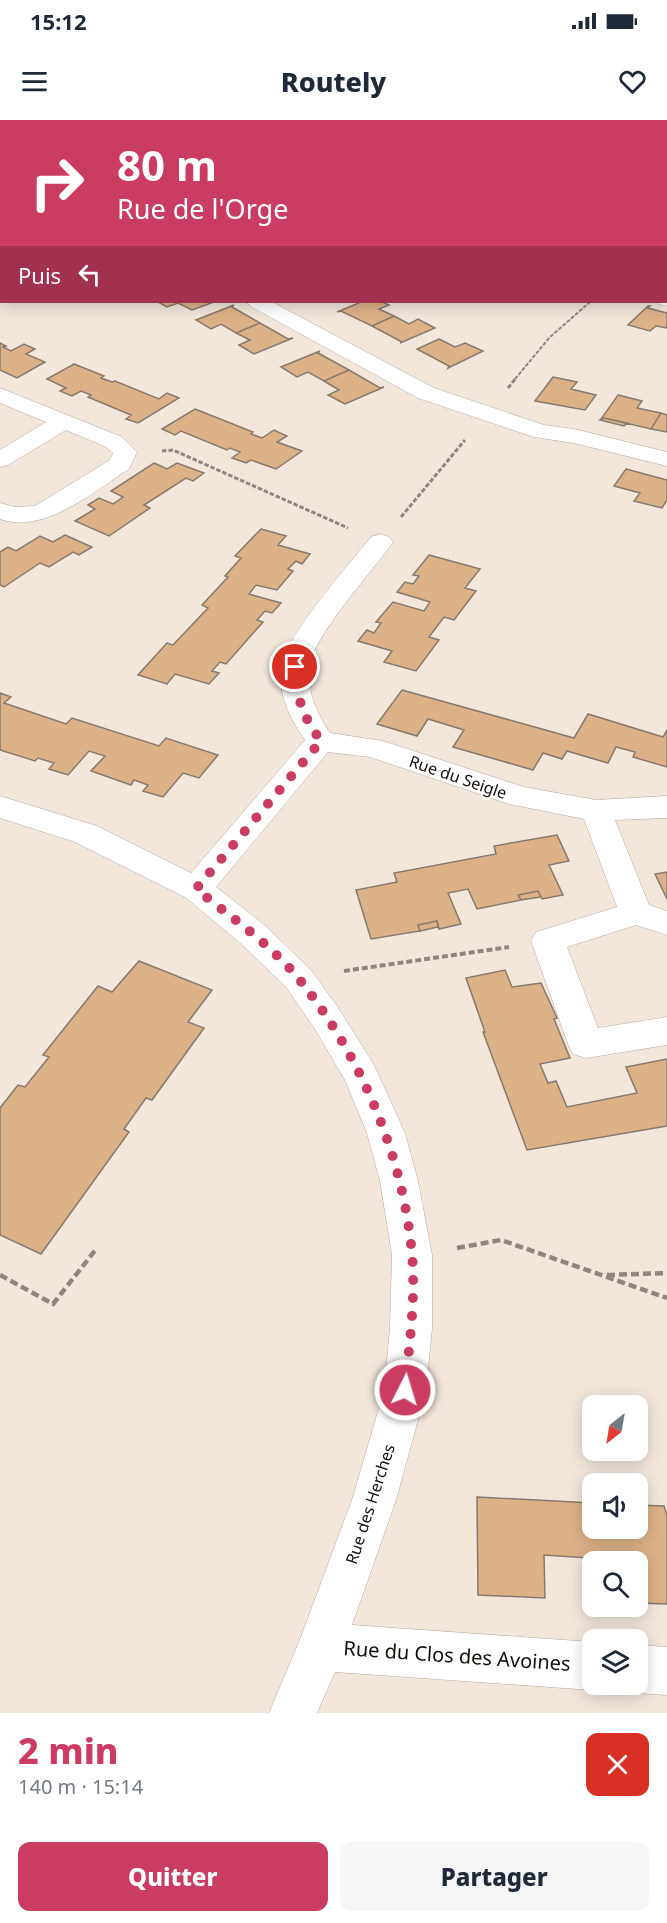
<!DOCTYPE html>
<html lang="fr">
<head>
<meta charset="utf-8">
<style>
	body { margin:0; font-family:"Noto Sans",sans-serif; background:#f6f6f7; color:#1f2937; height:100vh; display:flex; flex-direction:column; font-size:22px; white-space:nowrap }
	* { box-sizing:border-box; margin:0 }
	p { font-size:20px; color:#747a83 }
	.icon { flex:none; width:33px; height:33px; fill:none; stroke:currentColor; stroke-width:2; stroke-linecap:round; stroke-linejoin:round }
	.map { position:relative; height:1593px; overflow:hidden }
	.panel { display:flex; flex-direction:column; background:#fff; flex:1 }
	.panel>* { flex:none }
	.hud { position:absolute; left:0px; top:0px; width:668px; height:183px; box-shadow:0 3px 15px #0003; background:#cb3c63; color:#fff; overflow:hidden }
	.needle { width:39px; rotate:211deg }
	.tools { position:absolute; left:582px; top:1275px; display:grid; gap:12px }
	.tools a { display:grid; place-items:center; width:66px; height:66px; border-radius:12px; background:#fff; box-shadow:0 3px 15px #0003; font-size:30px }
	.pin { position:absolute; display:grid; place-items:center; width:51px; height:51px; color:#fff; margin:-26px; border:3px solid #fff; border-radius:50%; box-shadow:0 2px 6px #0007 }
	.me { position:absolute; width:66px; margin:-33px; rotate:5deg; stroke-linejoin:round; filter:drop-shadow(0 0 4px #0008) }
	.turn { display:flex; align-items:center; gap:21px; height:126px; padding:0 18px; font-size:27px }
	.turn .icon { width:78px; height:78px; stroke-width:2.5 }
	.turn b { display:block; font-size:42px; line-height:51px }
	.then { display:flex; align-items:center; height:57px; padding:0 18px; background:#0003; gap:12px; font-size:22px }
	.round { display:grid; place-items:center; flex:none; width:63px; height:63px; border-radius:12px; background:#f6f6f7 }
	.overview { display:flex; align-items:center; justify-content:space-between; height:102px; padding:0 18px }
	h1 { font-size:36px; font-weight:800; line-height:45px; color:#cb3c63 }
	.button { display:flex; gap:12px; margin-top:auto; padding:12px 18px }
	.button a { flex:1; height:69px; border-radius:12px; background:#cb3c63; color:#fff; font-size:24px; font-weight:800; line-height:69px; text-align:center }
	.button a+a { background:#f6f6f7; color:#1f2937 }
	.status { display:flex; justify-content:space-between; align-items:center; height:42px; padding:0 30px; background:#fff; direction:ltr }
	.status svg { height:16px; fill:currentColor }
	header { display:flex; justify-content:space-between; align-items:center; height:78px; padding:0 18px; background:#fff; font-size:27px; font-weight:800 }
	.map>svg:first-child { display:block }
	.building { fill:#ddb186; stroke:#857a70; stroke-width:1.5 }
	.lines { fill:none; stroke-linecap:round; stroke-linejoin:round }
	.minor-casing { stroke:#b5aa9f; stroke-width:1 }
	.path-far3 { stroke:#8f867f; stroke-width:2; stroke-dasharray:4 1.5; stroke-linecap:butt }
	.path-far2 { stroke:#8f867f; stroke-width:3; stroke-dasharray:4.5 2; stroke-linecap:butt }
	.path-far1 { stroke:#8f867f; stroke-width:4; stroke-dasharray:6 3; stroke-linecap:butt }
	.path { stroke:#8f867f; stroke-width:4.5; stroke-dasharray:8 4; stroke-linecap:butt }
	.minor { fill:#fff; fill-rule:evenodd }
	.route { stroke:#cb3c63; stroke-width:10; stroke-dasharray:0 18 }
	.labels { text-anchor:middle; stroke-width:4.5; stroke-linejoin:round; paint-order:stroke }
	.street-label { font-size:16px; fill:#130f0b; stroke:#fff }
	.near-street-label { font-size:20px; fill:#130f0b; stroke:#fff }
</style>
</head>
<body>
<div class="status"><b>15:12</b><svg viewBox="0 0 49 12"><path d="M0 12V9h3v3zM5 12V6h3v6zM10 12V3h3v9zM15 12V0h3v12zM26 1h20v11H26zM47 4h2v5h-2z"/></svg></div>
<header><svg class="icon" aria-label="menu" viewBox="0 0 24 24"><path d="M4 6h16M4 12h16M4 18h16"/></svg>Routely<svg class="icon" aria-label="heart" viewBox="0 0 24 24"><path d="M12 20l-8-8c-3-5 5-10 8-4 3-6 11-1 8 4z"/></svg></header>
<div class="map">
<svg width="667" height="1593" viewBox="0 0 667 1593">
	<rect width="100%" height="100%" fill="#f3e7dc"/>
	<path class="building" d="M 158,182 L 214,182 L 192,190 L 178,183 L 167,187 Z
		M 361,182 L 382,182 L 389,185 L 379,189 L 394,196 L 372,206 L 341,191 L 337,192 Z
		M 234,185 L 232,187 L 260,203 L 236,213 L 221,204 L 211,209 L 196,200 Z
		M 648,186 L 650,186 L 648,188 L 667,193 L 667,208 L 656,206 L 650,211 L 628,205 Z
		M 394,196 L 409,204 L 418,199 L 435,208 L 400,223 L 402,222 L 372,206 Z
		M 260,203 L 288,219 L 293,218 L 254,234 L 239,225 L 250,220 L 236,213 Z
		M 439,219 L 455,227 L 465,223 L 483,231 L 448,248 L 449,246 L 417,229 Z
		M 0,223 L 6,226 L 3,227 L 11,231 L 24,224 L 35,229 L 26,234 L 45,242 L 17,258 L 0,250 Z
		M 320,231 L 318,233 L 349,250 L 324,261 L 308,252 L 297,257 L 281,247 Z
		M 74,244 L 104,256 L 101,258 L 112,262 L 115,261 L 159,279 L 167,273 L 179,278 L 138,303 L 126,299 L 131,295 L 88,277 L 91,275 L 81,271 L 72,276 L 60,271 L 66,268 L 47,259 Z
		M 349,250 L 380,268 L 384,267 L 345,284 L 328,275 L 339,270 L 324,261 Z
		M 553,257 L 577,262 L 571,269 L 596,275 L 585,290 L 535,281 Z
		M 618,275 L 642,281 L 637,288 L 661,293 L 651,309 L 604,298 L 601,299 Z
		M 195,289 L 253,312 L 251,314 L 262,318 L 274,310 L 287,316 L 277,322 L 302,331 L 276,349 L 251,340 L 246,343 L 232,338 L 240,332 L 230,328 L 227,330 L 181,311 L 175,315 L 162,309 Z
		M 661,293 L 667,295 L 667,312 L 651,309 Z
		M 604,298 L 627,303 L 624,306 L 600,300 Z
		M 154,343 L 167,349 L 177,343 L 204,353 L 193,361 L 186,358 L 144,385 L 150,388 L 109,416 L 75,401 L 95,389 L 88,385 L 99,378 L 113,384 L 123,377 L 111,371 Z
		M 626,349 L 667,360 L 667,380 L 662,388 L 634,381 L 640,373 L 614,366 Z
		M 261,409 L 286,416 L 278,425 L 310,434 L 302,444 L 296,441 L 288,449 L 293,451 L 277,470 L 256,465 L 249,474 L 281,483 L 272,493 L 265,491 L 257,500 L 263,502 L 233,536 L 226,544 L 220,542 L 212,551 L 219,553 L 209,564 L 175,554 L 167,564 L 138,555 L 167,523 L 173,525 L 208,488 L 202,485 L 228,457 L 225,456 L 241,438 L 235,436 Z
		M 65,415 L 92,427 L 79,435 L 73,432 L 49,447 L 40,443 L 4,467 L 0,465 L 0,432 L 8,427 L 16,431 L 40,416 L 53,422 Z
		M 429,435 L 480,449 L 465,468 L 476,471 L 454,500 L 444,497 L 429,517 L 439,520 L 416,551 L 384,542 L 392,531 L 358,521 L 367,510 L 374,513 L 381,503 L 376,502 L 393,482 L 424,491 L 430,482 L 397,472 L 405,462 L 413,464 L 419,456 L 413,455 Z
		M 402,570 L 574,618 L 588,594 L 663,617 L 667,610 L 667,647 L 633,637 L 635,632 L 616,627 L 608,643 L 567,631 L 562,639 L 543,633 L 533,650 L 453,627 L 464,610 L 428,599 L 417,616 L 377,604 Z
		M 0,573 L 11,577 L 4,583 L 66,604 L 72,598 L 159,626 L 166,618 L 218,635 L 199,658 L 183,653 L 163,677 L 143,671 L 148,665 L 134,660 L 131,665 L 91,651 L 105,636 L 89,631 L 68,655 L 49,649 L 54,643 L 38,638 L 35,641 L 0,630 Z
		M 557,715 L 569,741 L 549,745 L 563,775 L 542,779 L 538,771 L 518,775 L 521,780 L 477,789 L 468,769 L 448,773 L 461,804 L 439,809 L 437,801 L 418,805 L 420,811 L 371,819 L 356,770 L 397,762 L 394,753 L 496,734 L 494,726 Z
		M 667,752 L 667,779 L 655,754 Z
		M 538,771 L 541,777 L 521,780 L 518,775 Z
		M 437,801 L 438,807 L 420,811 L 418,805 Z
		M 139,841 L 212,870 L 188,902 L 204,908 L 152,980 L 146,978 L 124,1009 L 129,1012 L 41,1134 L 0,1115 L 0,988 L 18,965 L 25,967 L 49,937 L 43,935 L 98,866 L 112,872 Z
		M 505,850 L 512,867 L 541,863 L 557,898 L 554,899 L 570,938 L 540,944 L 548,963 L 556,961 L 567,987 L 637,973 L 626,947 L 667,939 L 667,1006 L 527,1030 L 483,912 L 485,912 L 466,858 Z
		M 477,1377 L 592,1383 L 592,1408 L 638,1408 L 638,1385 L 664,1386 L 667,1395 L 667,1484 L 638,1483 L 638,1442 L 605,1442 L 605,1439 L 544,1435 L 545,1478 L 478,1475 Z"/>
	<g class="lines">
		<g class="minor-casing">
			<path id="minor" d="M 509,0 L 537,0 L 538,2 L 510,2 Z
				M 666,10 L 667,10 L 667,20 L 666,20 Z
				M 0,19 L 2,19 L 2,29 L 0,29 Z
				M 0,85 L 2,86 L 2,98 L 0,97 Z
				M 666,107 L 667,107 L 667,119 L 666,119 Z
				M 666,174 L 667,186 L 659,184 L 657,182 L 666,182 Z
				M 247,182 L 272,182 L 434,268 L 544,305 L 574,309 L 667,332 L 667,346 L 574,323 L 534,317 L 418,278 L 250,186 Z
				M 0,268 L 122,317 L 137,332 L 129,349 C 94,371 44,415 0,399 L 0,383 L 15,387 L 35,386 L 110,340 L 113,333 L 106,327 L 66,310 L 8,345 L 0,347 L 0,330 L 46,302 L 0,283 Z
				M 380,414 L 389,417 L 393,422 C 373,451 312,517 309,548 C 307,572 317,594 330,613 L 383,621 L 524,667 L 596,680 L 667,676 L 667,698 L 615,700 L 649,785 L 667,791 L 667,815 L 636,805 L 567,827 L 598,908 L 667,897 L 667,925 L 586,938 L 573,934 L 568,924 L 531,821 L 536,812 L 617,787 L 584,699 L 509,684 L 370,637 L 328,632 L 216,767 L 262,803 L 310,849 L 337,886 L 374,945 L 405,1013 L 418,1061 L 432,1135 L 432,1208 L 426,1271 L 396,1380 L 352,1505 L 592,1522 L 592,1564 L 605,1564 L 592,1570 L 335,1552 L 317,1593 L 269,1593 L 299,1522 L 352,1380 L 384,1271 L 390,1208 L 392,1135 L 380,1061 L 367,1013 L 345,960 L 313,906 L 286,867 L 238,821 L 185,777 L 75,722 L 0,698 L 0,676 L 97,706 L 191,753 L 305,620 C 290,599 278,575 281,548 C 285,516 349,445 371,417 Z
				M 638,1525 L 667,1527 L 667,1575 L 638,1573 L 621,1566 L 638,1564 Z"/>
		</g>
		<path class="path-far3" d="M 360,0 L 372,2
			M 515,259 L 550,217 L 590,182"/>
		<path class="path-far2" d="M 508,268 L 516,258
			M 162,331 L 173,330 L 348,408
			M 401,397 L 465,320"/>
		<path class="path-far1" d="M 344,851 L 509,827"/>
		<path class="path" d="M 457,1128 L 501,1120 L 667,1178
			M 0,1155 L 53,1184 L 97,1128
			M 607,1155 L 667,1153"/>
		<use href="#minor" class="minor"/>
	</g>
	<g class="lines">
		<path class="route" d="M 295,547 C 297,579 302,595 321,621 L 196,769 C 230,796 271,825 299,859 C 361,936 403,1035 412,1134 C 416,1179 409,1226 405,1270"/>
	</g>
	<g class="labels">
		<g class="street-label">
			<text transform="translate(458 657) rotate(19)" y="6">Rue du Seigle</text>
			<text transform="translate(370 1384) rotate(-72)" y="6">Rue des Herches</text>
		</g>
		<g class="near-street-label">
			<text transform="translate(457 1536) rotate(4)" y="7">Rue du Clos des Avoines</text>
		</g>
	</g>
</svg>
<div class="tools">
<a><svg class="needle" viewBox="-14 -14 28 28"><path d="M0-13l5 13h-10z" fill="#e53935"/><path d="M0 13l5-13h-10z" fill="#747a83"/></svg></a>
<a><svg class="icon" aria-label="sound" viewBox="0 0 24 24"><path d="M4 9h4l5-4v14l-5-4H4zM17 9q2 3 0 6"/></svg></a>
<a><svg class="icon" aria-label="search" viewBox="0 0 24 24"><circle cx="10" cy="10" r="6"/><path d="M15 15l6 6"/></svg></a>
<a><svg class="icon" aria-label="layers" viewBox="0 0 24 24"><path d="M12 4l9 5-9 5-9-5zM3 14l9 5 9-5"/></svg></a>
</div>
<div class="pin" style="left:295px;top:547px;background:#d93025"><svg class="icon" aria-label="arrive" viewBox="0 0 24 24"><path d="M6 21V4h12l-3 4 3 4H6"/></svg></div>
<svg class="me" style="left:405px;top:1270px" viewBox="-20 -20 40 40"><circle r="17" fill="#cb3c63" stroke="#fff" stroke-width="3"/><path d="M0-11L8 9 0 5-8 9z" fill="#fff"/></svg>
<div class="hud">
<div class="turn"><svg class="icon" aria-label="right" viewBox="0 0 24 24"><path d="M7 20v-9h11M14 6l5 5-5 5"/></svg><div><b>80 m</b>Rue de l'Orge</div></div>
<div class="then">Puis<svg class="icon" aria-label="left" viewBox="0 0 24 24"><path d="M17 20v-9H6M10 6l-5 5 5 5"/></svg></div>
</div>
</div>
<section class="panel">
<div class="overview"><div><h1>2 min</h1><p>140 m · 15:14</p></div><a class="round" style="background:#d93025;color:#fff"><svg class="icon" aria-label="close" viewBox="0 0 24 24"><path d="M6 6l12 12M18 6L6 18"/></svg></a></div>
<div class="button"><a>Quitter</a><a>Partager</a></div>
</section>
</body>
</html>
